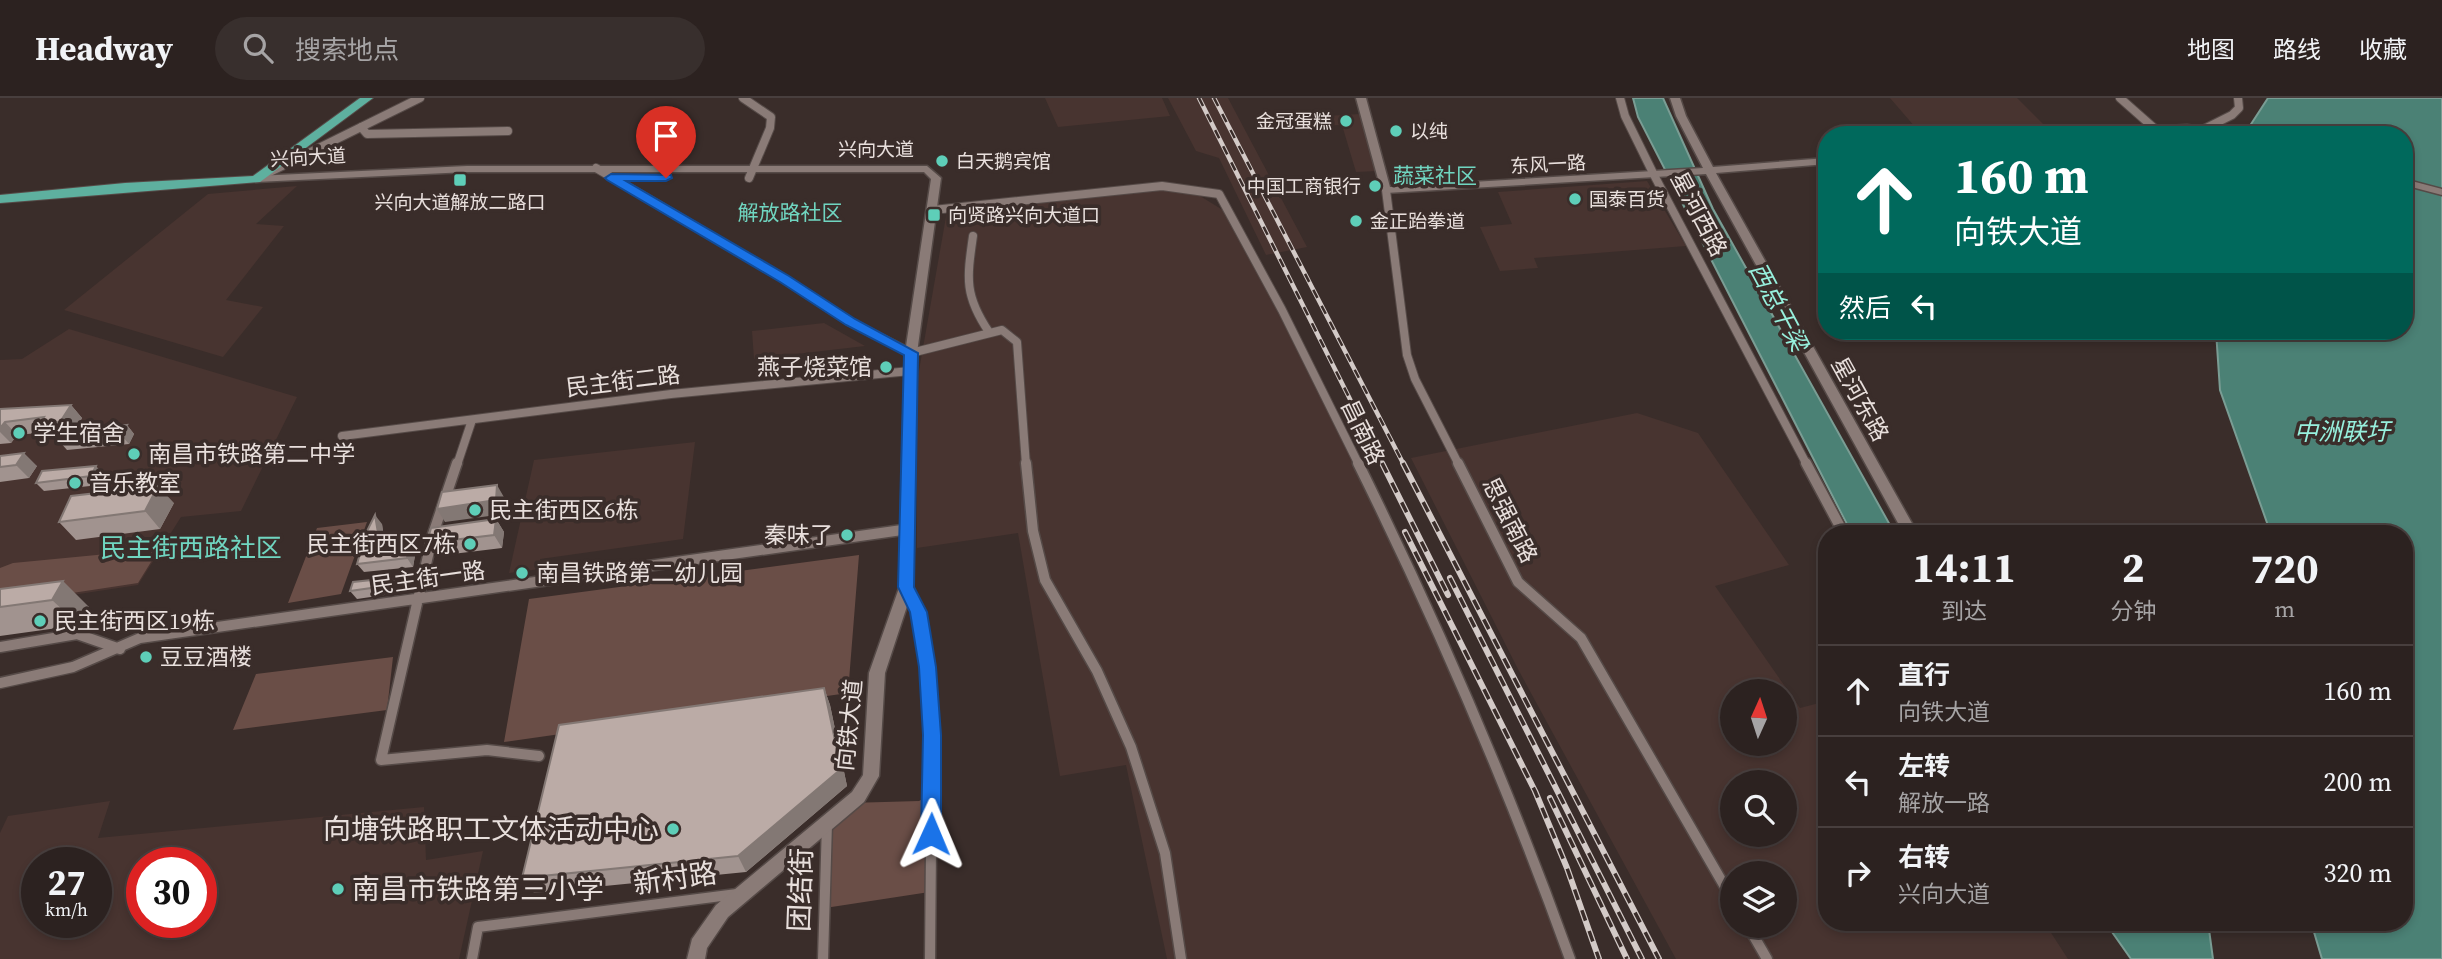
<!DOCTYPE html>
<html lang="zh">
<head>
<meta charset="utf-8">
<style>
	body { margin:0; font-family:"Source Serif 4","Noto Sans SC",serif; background:#382f2d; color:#f1f3f6; height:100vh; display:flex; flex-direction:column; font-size:26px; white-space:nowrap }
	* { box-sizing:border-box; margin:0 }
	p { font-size:23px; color:#a6a4a5 }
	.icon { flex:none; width:38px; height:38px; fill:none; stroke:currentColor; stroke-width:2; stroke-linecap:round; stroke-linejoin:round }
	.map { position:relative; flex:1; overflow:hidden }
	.panel { position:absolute; left:1818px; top:427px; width:595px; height:406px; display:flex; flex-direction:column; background:#2c2220; border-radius:28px; box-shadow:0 4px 10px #0003,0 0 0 2px #483f3e }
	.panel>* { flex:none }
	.banner { position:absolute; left:1818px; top:28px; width:595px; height:214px; border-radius:28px; box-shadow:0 4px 10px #0003,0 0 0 2px #483f3e; background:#00695c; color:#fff; overflow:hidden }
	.needle { width:46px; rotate:3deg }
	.tools { position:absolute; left:1720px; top:581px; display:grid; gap:14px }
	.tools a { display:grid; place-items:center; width:77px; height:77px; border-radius:50%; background:#2c2220; box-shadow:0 4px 10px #0003,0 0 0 2px #483f3e; font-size:35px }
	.speed { position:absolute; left:21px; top:749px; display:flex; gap:14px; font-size:35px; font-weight:700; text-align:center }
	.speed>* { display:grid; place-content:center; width:91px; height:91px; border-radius:50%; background:#2c2220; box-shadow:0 4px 10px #0003,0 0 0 2px #483f3e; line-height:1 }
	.speed small { font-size:18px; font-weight:400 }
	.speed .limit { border:10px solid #d22; background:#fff; color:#111 }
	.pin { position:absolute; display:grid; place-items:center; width:60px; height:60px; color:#fff; margin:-72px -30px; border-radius:50% 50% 50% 0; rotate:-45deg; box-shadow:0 0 7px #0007 }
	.pin .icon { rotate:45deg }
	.me { position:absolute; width:77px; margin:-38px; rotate:1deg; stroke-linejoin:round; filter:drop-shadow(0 0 5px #0008) }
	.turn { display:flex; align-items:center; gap:24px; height:147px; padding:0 21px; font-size:32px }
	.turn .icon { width:91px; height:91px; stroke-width:2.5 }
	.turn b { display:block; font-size:49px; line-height:60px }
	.then { display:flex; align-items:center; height:66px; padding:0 21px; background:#0003; gap:14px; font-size:26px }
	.eta { display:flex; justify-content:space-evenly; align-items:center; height:119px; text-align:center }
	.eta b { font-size:42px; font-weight:700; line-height:49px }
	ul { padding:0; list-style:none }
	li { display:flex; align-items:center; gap:21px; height:91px; padding:0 21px; border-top:2px solid #483f3e }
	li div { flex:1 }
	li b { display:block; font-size:26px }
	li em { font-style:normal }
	header { display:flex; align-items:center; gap:42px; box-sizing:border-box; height:98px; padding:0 35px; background:#2c2220; border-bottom:2px solid #483f3e }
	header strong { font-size:33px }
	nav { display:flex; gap:38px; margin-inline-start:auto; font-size:24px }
	.search { width:490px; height:63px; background:#382f2d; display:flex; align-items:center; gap:18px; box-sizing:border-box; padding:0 24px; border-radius:38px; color:#a6a4a5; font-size:26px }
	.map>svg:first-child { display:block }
	.built { fill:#483430; fill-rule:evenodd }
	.green { fill:#6a4e47 }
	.water { fill:#4b8175; stroke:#7a9d94; stroke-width:2 }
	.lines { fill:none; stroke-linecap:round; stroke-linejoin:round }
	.street-far1-casing { stroke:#554a47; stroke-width:10 }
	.street-casing { stroke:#554a47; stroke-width:13 }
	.secondary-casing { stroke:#554a47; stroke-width:3 }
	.primary-casing { stroke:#554a47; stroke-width:2 }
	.street-far1 { stroke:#8a7b77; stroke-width:8 }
	.street { stroke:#8a7b77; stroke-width:10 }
	.secondary { fill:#8a7b77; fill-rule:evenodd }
	.primary { fill:#5eb09f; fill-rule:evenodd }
	.rail-far1-casing { stroke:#d3cac7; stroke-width:4.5 }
	.rail-casing { stroke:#d3cac7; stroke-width:6 }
	.rail-far1 { stroke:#3a2d2a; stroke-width:2.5; stroke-dasharray:9; stroke-linecap:butt }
	.rail { stroke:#3a2d2a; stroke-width:3.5; stroke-dasharray:11; stroke-linecap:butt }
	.wall { fill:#a1938f }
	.shaded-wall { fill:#837874 }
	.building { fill:#bbaba6; stroke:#837874; stroke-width:2 }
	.route { fill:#1a73e8; stroke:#114b97; stroke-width:2 }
	.poi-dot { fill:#5eceb8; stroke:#3a2d2a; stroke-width:2.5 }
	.labels { text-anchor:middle; stroke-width:7; stroke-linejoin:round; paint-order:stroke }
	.far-poi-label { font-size:19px; fill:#e8dfdc; stroke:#3a2d2a; text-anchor:start }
	.far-street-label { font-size:19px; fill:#e8dfdc; stroke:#3a2d2a }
	.far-quarter-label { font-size:21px; fill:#70d5c0; stroke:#3a2d2a }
	.street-label { font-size:23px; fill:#e8dfdc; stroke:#3a2d2a }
	.poi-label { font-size:23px; fill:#e8dfdc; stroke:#3a2d2a; text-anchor:start }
	.water-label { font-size:24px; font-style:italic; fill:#97f0dd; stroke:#3a2d2a }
	.quarter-label { font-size:26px; fill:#70d5c0; stroke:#3a2d2a }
	.near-poi-label { font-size:28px; fill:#e8dfdc; stroke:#3a2d2a; text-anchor:end }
	.near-street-label { font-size:28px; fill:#e8dfdc; stroke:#3a2d2a }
</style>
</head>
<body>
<header>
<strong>Headway</strong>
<div class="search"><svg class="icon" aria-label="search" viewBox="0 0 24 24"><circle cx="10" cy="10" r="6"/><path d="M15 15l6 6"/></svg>搜索地点</div>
<nav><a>地图</a><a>路线</a><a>收藏</a></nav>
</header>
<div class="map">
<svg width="2442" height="861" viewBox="0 0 2442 861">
	<rect width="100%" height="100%" fill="#3a2d2a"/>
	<path class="built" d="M 1045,0 L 1162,0 L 1170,18 L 1058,29 Z
		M 1168,0 L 1228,0 L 1307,149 L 1266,157 L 1219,60 L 1196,53 Z
		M 1890,0 L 2017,0 L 2054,37 L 1922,37 Z
		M 1360,16 L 1377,73 L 1356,74 L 1342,27 L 1311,28 L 1309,19 Z
		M 1647,83 L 1686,148 L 1534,160 L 1538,170 L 1500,173 L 1480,129 L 1512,126 L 1498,94 Z
		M 297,88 L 256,126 L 284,128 L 226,202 L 263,209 L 223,259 L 64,212 L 208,96 Z
		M 1160,89 L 1200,98 L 1226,114 L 1294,241 L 1451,561 L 1567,861 L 1167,861 L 1126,667 L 1060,678 L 1018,435 L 917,450 L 917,284 L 947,113 Z
		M 824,225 L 865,248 L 754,261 L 752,233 Z
		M 69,231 L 297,299 L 241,413 L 181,419 L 138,487 L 0,508 L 0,262 L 22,261 Z
		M 1637,315 L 1698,335 L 1789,467 L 1715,488 L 1800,610 L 1827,603 L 1827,824 L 2044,824 L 2068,861 L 1676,861 L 1519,573 L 1411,360 ZM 1732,593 L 1785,593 L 1785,646 L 1732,646 ZM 1732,684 L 1785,684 L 1785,737 L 1732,737 ZM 1732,775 L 1785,775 L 1785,828 L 1732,828 Z
		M 695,344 L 683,441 L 540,461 L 540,471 L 509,475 L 534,362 Z
		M 110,703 L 98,740 L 424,709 L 426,762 L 483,753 L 459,861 L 0,861 L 0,735 L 8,718 ZM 37,765 L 96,765 L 96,824 L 37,824 ZM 142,765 L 201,765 L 201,824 L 142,824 Z"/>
	<path class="green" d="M 367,424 L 341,496 L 288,505 L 317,430 Z
		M 159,451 L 138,485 L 0,506 L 0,470 L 13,465 Z
		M 859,457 L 848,595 L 504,644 L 529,501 Z
		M 393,559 L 387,612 L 233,632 L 256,576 Z
		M 939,692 L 936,793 L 825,810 L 831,722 L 849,705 L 919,703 Z"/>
	<path class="water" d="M 1633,0 L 1663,0 L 1713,111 L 1895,436 L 1852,436 L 1638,19 Z
		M 2268,0 L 2442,0 L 2442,861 L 2322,861 L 2311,824 L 2404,824 L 2404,436 L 2271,436 L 2220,292 L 2216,233 L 2404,233 L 2404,37 L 2244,37 Z
		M 2105,824 L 2208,824 L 2213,861 L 2131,861 Z"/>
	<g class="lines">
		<g class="street-far1-casing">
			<path id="street-far1" d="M 743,0 L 771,19 L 770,30 L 749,80
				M 1620,0 L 1625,18 L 1654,77 L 1807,367
				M 2120,0 L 2154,30
				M 361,29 L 367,36 L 508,33
				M 2204,31 L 2232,17 L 2239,10 L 2238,0
				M 596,70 L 784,181 L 850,224 L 911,255 L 1002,232 L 1017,244 L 1026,367
				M 266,76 L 420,0
				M 1386,92 L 1407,257 L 1415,281 L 1459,367
				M 933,112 L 1162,88 L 1219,96 L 1282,212 L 1359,367
				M 973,138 C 967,180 964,197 989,234
				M 342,338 L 671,296 L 910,273
				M 457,367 L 472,322"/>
		</g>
		<g class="street-casing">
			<path id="street" d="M 457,365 L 433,436 L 381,662 L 487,652 L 539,658
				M 1026,365 L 1033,433 L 1045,482 L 1097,573 L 1131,649 L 1165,755 L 1181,861
				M 1358,365 C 1438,527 1509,691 1570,861
				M 1458,365 L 1518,484 L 1581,540 L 1732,801
				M 1806,365 L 1844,436
				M 906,490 L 919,514 L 928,569 L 932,637 L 930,861
				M 0,549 L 77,536 L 120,551
				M 0,585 L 73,569 L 140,540 L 909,431
				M 1748,828 L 1767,861
				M 472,861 L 478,829 L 737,796
				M 823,861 L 827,725"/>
		</g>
		<g class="secondary-casing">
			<path id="secondary" d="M 1356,0 L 1366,0 L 1390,89 L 1703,70 L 1676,18 L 1670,0 L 1680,0 L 1686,18 L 1713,69 L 1827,60 L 1827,66 L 1716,75 L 1918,436 L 1904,436 L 1706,76 L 1386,95 L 1381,92 Z
				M 2187,27 L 2215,30 L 2235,37 L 2172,33 L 2110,37 L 2144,29 Z
				M 467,68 L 927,68 L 941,80 L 917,255 L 913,490 L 885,575 L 879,678 L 864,704 L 728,819 L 707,850 L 705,861 L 687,861 L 692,841 L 716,807 L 852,694 L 863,677 L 869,575 L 899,490 L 905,255 L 931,81 L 924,74 L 467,74 L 256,84 L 251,81 L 256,78 Z
				M 2404,81 L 2442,91 L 2442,97 L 2404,87 Z"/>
		</g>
		<g class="primary-casing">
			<path id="primary" d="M 360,0 L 373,0 L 260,84 L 0,105 L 0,97 L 125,85 L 253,78 Z"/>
		</g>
		<use href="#street-far1" class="street-far1"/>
		<use href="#street" class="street"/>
		<use href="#secondary" class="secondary"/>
		<use href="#primary" class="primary"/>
		<g class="rail-far1-casing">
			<path id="rail-far1" d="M 1199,0 L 1383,367
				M 1214,0 L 1404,367"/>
		</g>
		<g class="rail-casing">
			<path id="rail" d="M 1382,365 L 1448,497
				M 1403,365 L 1659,861
				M 1405,434 L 1535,693 L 1567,770 L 1599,861
				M 1450,480 L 1642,861
				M 1550,700 L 1627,861"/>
		</g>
		<use href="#rail-far1" class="rail-far1"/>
		<use href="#rail" class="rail"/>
	</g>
	<path class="wall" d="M 71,307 L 82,320 L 75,333 L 127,327 L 134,336 L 129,346 L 67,352 L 59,343 L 58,338 L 52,339 L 48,334 L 17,337 L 11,345 L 0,346 L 0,311 Z
		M 0,358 L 37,368 L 29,380 L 0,384 Z
		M 42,373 L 104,377 L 99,387 L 44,393 L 36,385 Z
		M 174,405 L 160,431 L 76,442 L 59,424 Z
		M 496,421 L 504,434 L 502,450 L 436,458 L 427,445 Z
		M 382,426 L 384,441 L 417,446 L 413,469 L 364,474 L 357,466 Z
		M 401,479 L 407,487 L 405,494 L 357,501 L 350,493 Z
		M 0,491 L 89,509 L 79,527 L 0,538 Z
		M 824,590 L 830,607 L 847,688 L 746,774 L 534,795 L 522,780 Z"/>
	<path class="shaded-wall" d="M 71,307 L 82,320 L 72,337 L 60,324 Z
		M 5,324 L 17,337 L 11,345 L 0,334 L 0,330 Z
		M 127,327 L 134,336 L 129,346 L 121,337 Z
		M 24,355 L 37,368 L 29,380 L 16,367 Z
		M 96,368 L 104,377 L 99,387 L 91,378 Z
		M 497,387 L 505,401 L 504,416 L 445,424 L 437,411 Z
		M 158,388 L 174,405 L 160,431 L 145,413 Z
		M 375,417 L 382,426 L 385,450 L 379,441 Z
		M 496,421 L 504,434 L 502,450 L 494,437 Z
		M 411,437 L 417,446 L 413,469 L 407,460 Z
		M 401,479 L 407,487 L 405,494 L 399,486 Z
		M 63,483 L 89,509 L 79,527 L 52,502 Z
		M 824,590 L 830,607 L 847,688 L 746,774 L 738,758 Z"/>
	<path class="building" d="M 71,307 L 60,324 L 40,325 L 44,319 L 5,324 L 0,330 L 0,311 Z
		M 127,327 L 121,337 L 59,343 L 58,334 Z
		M 24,355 L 16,367 L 0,369 L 0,358 Z
		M 96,368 L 91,378 L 36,385 L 42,373 Z
		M 497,387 L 496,402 L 437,411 L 442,394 Z
		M 158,388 L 145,413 L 59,424 L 71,398 Z
		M 375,417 L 379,441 L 411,437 L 407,460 L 357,466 L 366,435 Z
		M 496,421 L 494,437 L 427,445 L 431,430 Z
		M 401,479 L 399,486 L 350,493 L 353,484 Z
		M 63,483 L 52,502 L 0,509 L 0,491 Z
		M 824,590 L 841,671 L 738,758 L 522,780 L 559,627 Z"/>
	<path class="route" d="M 611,76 L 671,77 L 672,80 L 666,83 L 626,83 L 789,178 L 855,221 L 918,255 L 914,489 L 927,514 L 936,569 L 941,637 L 941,736 L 938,743 L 931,745 L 924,743 L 921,736 L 923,637 L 919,569 L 910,514 L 898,489 L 904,257 L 846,227 L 780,184 L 607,82 L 605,80 Z"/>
	<g class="poi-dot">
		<circle cx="1346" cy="23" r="7"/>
		<circle cx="1396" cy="33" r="7"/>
		<circle cx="942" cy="63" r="7"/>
		<rect x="453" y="75" width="14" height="14" rx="3.5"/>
		<circle cx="1375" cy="88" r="7"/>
		<circle cx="1575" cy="101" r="7"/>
		<rect x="927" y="110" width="14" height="14" rx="3.5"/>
		<circle cx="1356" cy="123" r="7"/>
		<circle cx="886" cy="269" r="7"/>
		<circle cx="19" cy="335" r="7"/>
		<circle cx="134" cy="356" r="7"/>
		<circle cx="75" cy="385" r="7"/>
		<circle cx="475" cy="412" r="7"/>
		<circle cx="847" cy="437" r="7"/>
		<circle cx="470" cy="446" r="7"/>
		<circle cx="522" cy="475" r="7"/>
		<circle cx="40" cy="523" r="7"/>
		<circle cx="146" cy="559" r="7"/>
		<circle cx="673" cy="731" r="7"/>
		<circle cx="338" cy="791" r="7"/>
	</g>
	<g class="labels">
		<g class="far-poi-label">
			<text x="1332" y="30" text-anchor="end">金冠蛋糕</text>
			<text x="1410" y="40">以纯</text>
			<text x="956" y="70">白天鹅宾馆</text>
			<text x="1361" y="95" text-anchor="end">中国工商银行</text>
			<text x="1589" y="108">国泰百货</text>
			<text x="460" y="111" text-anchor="middle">兴向大道解放二路口</text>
			<text x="948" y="124">向贤路兴向大道口</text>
			<text x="1370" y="130">金正跆拳道</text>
		</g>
		<g class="far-street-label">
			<text x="876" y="58">兴向大道</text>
			<text transform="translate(308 59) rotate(-3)" y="7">兴向大道</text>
			<text transform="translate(1548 66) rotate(-3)" y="7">东风一路</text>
		</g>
		<g class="far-quarter-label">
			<text x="1435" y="85">蔬菜社区</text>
			<text x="790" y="122">解放路社区</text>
		</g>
		<g class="street-label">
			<text transform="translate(1699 116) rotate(62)" y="8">星河西路</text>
			<text transform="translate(623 283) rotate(-7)" y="8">民主街二路</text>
			<text transform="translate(1860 301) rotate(61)" y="8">星河东路</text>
			<text transform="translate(1363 334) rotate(64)" y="8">昌南路</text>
			<text transform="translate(1510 422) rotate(63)" y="8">思强南路</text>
			<text transform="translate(428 480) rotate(-8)" y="8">民主街一路</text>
			<text transform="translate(849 627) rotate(-84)" y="8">向铁大道</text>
		</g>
		<g class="poi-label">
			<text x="872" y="277" text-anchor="end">燕子烧菜馆</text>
			<text x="33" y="343">学生宿舍</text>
			<text x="148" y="364">南昌市铁路第二中学</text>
			<text x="89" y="393">音乐教室</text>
			<text x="489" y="420">民主街西区6栋</text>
			<text x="833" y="445" text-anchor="end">秦味了</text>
			<text x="456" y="454" text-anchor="end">民主街西区7栋</text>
			<text x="536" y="483">南昌铁路第二幼儿园</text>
			<text x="54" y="531">民主街西区19栋</text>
			<text x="160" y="567">豆豆酒楼</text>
		</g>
		<g class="water-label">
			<text transform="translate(1778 209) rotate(62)" y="8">西总干梁</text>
			<text x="2342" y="342">中洲联圩</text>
		</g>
		<g class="quarter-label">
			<text x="191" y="459">民主街西路社区</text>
		</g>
		<g class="near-poi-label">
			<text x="659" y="741">向塘铁路职工文体活动中心</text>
			<text x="352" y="801" text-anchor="start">南昌市铁路第三小学</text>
		</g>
		<g class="near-street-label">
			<text transform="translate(675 780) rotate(-8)" y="10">新村路</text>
			<text transform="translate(800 792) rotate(-88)" y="10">团结街</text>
		</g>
	</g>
</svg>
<div class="tools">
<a><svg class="needle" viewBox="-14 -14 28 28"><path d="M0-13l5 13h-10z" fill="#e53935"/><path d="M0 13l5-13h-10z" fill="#a6a4a5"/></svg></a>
<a><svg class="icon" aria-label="search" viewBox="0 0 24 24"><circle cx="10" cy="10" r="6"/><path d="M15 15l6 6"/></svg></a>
<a><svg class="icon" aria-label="layers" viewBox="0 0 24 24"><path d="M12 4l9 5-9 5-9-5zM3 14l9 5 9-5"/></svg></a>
</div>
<div class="speed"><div>27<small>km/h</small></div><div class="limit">30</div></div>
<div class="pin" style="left:666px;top:80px;background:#d93025"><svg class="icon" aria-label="arrive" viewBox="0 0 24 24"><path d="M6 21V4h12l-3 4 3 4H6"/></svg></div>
<svg class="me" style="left:931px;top:736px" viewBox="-20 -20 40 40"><path d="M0-17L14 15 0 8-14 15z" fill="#1a73e8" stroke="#fff" stroke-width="4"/></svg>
<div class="banner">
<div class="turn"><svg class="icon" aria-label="ahead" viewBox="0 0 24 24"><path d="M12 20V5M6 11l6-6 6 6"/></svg><div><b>160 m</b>向铁大道</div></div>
<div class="then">然后<svg class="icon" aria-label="left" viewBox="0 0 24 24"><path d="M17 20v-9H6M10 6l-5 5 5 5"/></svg></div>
</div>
<section class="panel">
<div class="eta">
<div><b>14:11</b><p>到达</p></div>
<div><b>2</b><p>分钟</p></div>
<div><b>720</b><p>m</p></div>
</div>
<ul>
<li><svg class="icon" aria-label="ahead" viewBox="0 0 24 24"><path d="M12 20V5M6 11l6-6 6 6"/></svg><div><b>直行</b><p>向铁大道</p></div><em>160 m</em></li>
<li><svg class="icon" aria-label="left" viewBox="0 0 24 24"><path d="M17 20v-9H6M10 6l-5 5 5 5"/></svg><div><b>左转</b><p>解放一路</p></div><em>200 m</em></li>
<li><svg class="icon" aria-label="right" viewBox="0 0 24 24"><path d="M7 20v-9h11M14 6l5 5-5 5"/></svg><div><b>右转</b><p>兴向大道</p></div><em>320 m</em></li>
</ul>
</section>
</div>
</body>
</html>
